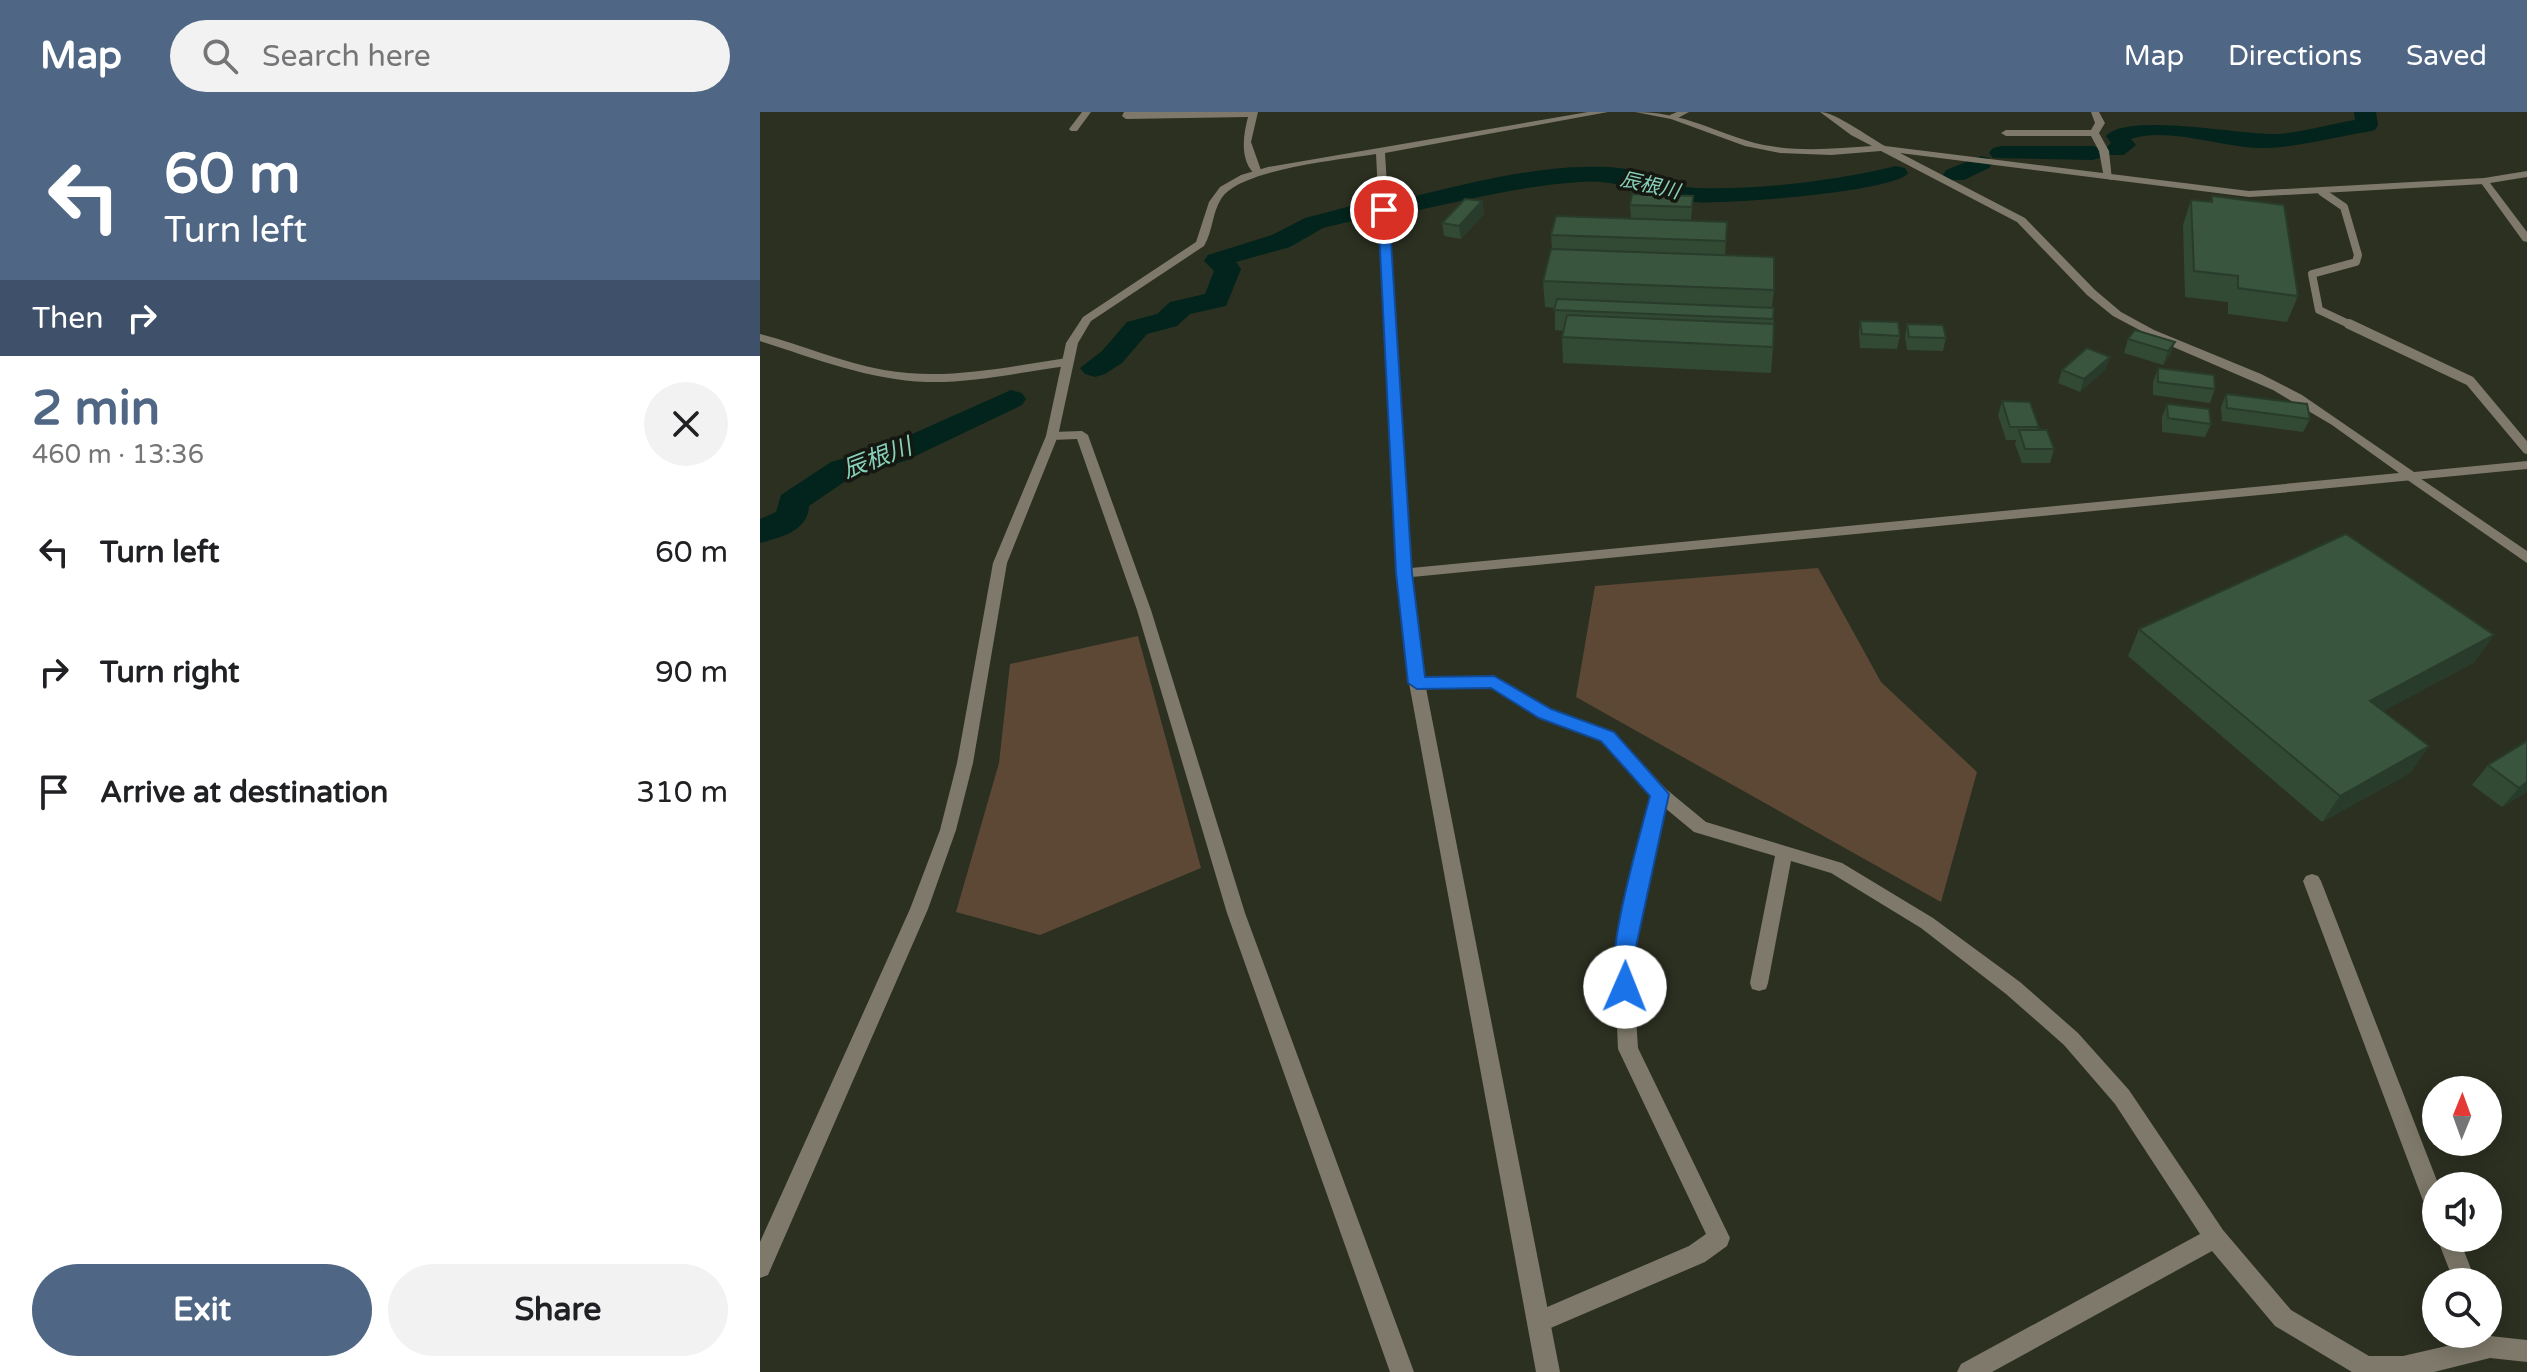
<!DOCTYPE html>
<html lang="en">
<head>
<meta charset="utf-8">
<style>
	body { margin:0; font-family:"Varela Round","Noto Sans JP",sans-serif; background:#f2f2f2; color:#202124; height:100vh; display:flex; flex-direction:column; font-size:30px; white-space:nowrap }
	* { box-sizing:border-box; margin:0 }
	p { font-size:26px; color:#757577 }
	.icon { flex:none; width:44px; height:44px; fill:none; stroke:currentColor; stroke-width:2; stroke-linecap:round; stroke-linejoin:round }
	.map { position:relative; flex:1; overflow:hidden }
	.details { display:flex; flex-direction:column; background:#fff; width:760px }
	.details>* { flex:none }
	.hud { background:#4f6685; color:#fff; overflow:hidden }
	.needle { width:52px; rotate:1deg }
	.controls { position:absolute; left:1662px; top:964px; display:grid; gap:16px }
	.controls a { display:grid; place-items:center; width:80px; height:80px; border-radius:50%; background:#fff; box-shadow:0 4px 20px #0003; font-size:40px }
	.pin { position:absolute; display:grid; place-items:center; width:68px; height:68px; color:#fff; margin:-34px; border:4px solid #fff; border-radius:50%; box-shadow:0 2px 8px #0007 }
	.me { position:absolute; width:88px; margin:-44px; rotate:1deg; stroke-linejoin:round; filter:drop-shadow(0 0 6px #0008) }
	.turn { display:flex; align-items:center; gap:28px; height:168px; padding:0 32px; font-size:36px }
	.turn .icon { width:104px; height:104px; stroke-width:2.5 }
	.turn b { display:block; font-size:56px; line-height:68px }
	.then { display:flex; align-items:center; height:76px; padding:0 32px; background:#0003; gap:16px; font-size:30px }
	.round { display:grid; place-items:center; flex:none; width:84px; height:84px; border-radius:42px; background:#f2f2f2 }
	.headline { display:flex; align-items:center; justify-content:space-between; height:136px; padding:0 32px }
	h1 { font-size:48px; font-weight:800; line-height:60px; color:#4f6685 }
	.action { display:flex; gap:16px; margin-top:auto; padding:16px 32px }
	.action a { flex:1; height:92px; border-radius:48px; background:#4f6685; color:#fff; font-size:32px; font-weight:800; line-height:92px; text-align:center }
	.action a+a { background:#f2f2f2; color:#202124 }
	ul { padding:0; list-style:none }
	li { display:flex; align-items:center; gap:24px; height:120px; padding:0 32px }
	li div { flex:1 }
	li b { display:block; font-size:30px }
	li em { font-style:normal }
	header { display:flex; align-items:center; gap:48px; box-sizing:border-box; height:112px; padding:0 40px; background:#4f6685; color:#fff }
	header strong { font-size:38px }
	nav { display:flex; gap:44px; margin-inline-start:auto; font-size:28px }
	.search { width:560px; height:72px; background:#f2f2f2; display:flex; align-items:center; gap:20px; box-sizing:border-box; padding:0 28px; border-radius:44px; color:#757577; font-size:30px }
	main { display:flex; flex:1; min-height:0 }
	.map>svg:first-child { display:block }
	.green { fill:#5c4835 }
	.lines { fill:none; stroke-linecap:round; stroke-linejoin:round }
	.river { fill:#03241c; fill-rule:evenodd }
	.service-far1 { stroke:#7e796a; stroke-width:8 }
	.service { stroke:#7e796a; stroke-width:10 }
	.minor { fill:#7e796a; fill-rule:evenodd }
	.tertiary { fill:#7e796a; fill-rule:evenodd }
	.wall { fill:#324934 }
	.shaded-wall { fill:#293c2b }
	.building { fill:#3a553d; stroke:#293c2b; stroke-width:2 }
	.route { fill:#1a73e8; stroke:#114b97; stroke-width:2 }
	.labels { text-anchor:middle; stroke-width:7; stroke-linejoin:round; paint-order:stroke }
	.far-water-label { font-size:20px; font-style:italic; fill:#87d2bc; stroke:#151711 }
	.water-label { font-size:24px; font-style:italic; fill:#87d2bc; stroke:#151711 }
</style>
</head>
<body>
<header>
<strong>Map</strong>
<div class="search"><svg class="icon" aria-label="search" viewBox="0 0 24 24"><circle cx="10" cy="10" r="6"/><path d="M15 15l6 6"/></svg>Search here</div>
<nav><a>Map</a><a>Directions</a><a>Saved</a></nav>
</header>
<main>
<section class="details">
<div class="hud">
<div class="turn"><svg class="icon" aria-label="left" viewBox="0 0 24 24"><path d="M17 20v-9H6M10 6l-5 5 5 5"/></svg><div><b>60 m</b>Turn left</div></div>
<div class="then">Then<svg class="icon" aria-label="right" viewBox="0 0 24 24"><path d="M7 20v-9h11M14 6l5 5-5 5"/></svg></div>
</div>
<div class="headline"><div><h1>2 min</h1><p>460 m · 13:36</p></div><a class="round"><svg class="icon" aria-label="close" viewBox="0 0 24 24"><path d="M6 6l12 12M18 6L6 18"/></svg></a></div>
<ul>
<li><svg class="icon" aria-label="left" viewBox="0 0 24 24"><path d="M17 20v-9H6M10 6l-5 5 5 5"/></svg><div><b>Turn left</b></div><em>60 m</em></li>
<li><svg class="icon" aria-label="right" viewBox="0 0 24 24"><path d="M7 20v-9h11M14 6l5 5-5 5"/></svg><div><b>Turn right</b></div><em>90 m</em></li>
<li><svg class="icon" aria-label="arrive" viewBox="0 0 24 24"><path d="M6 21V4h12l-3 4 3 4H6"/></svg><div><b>Arrive at destination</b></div><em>310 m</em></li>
</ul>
<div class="action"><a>Exit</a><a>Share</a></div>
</section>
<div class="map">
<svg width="1767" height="1260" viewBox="0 0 1767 1260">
	<rect width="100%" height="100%" fill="#2c3021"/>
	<path class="green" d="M 1058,456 L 1121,570 L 1217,660 L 1181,790 L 816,585 L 835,474 Z
		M 378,524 L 441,756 L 280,823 L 196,800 L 239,651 L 250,552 Z"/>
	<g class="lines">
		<path class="river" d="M 1594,0 L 1616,0 L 1618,13 L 1615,18 L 1607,20 C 1573,25 1536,36 1502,36 C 1464,36 1406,14 1371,27 L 1376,33 L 1364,43 L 1348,43 L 1344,38 L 1351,31 L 1346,24 C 1368,0 1479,23 1516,22 C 1541,21 1569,12 1595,8 Z
			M 1241,34 L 1332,34 L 1340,36 L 1344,41 L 1340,46 L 1332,48 L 1233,46 L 1229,41 L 1233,36 Z
			M 1221,44 L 1229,46 L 1233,51 L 1229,56 L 1204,68 L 1186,68 L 1183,63 L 1186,58 Z
			M 1136,54 L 1145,56 L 1148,61 C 1135,80 961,93 933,90 C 893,86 860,66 819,70 C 760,74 702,89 645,101 L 636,99 L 633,94 L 636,89 C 693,75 764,56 823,55 C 841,54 866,55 883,61 C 901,67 916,75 936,76 C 998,78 1075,69 1136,54 Z
			M 591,94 L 600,97 L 604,102 L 600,107 L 563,116 L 530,135 L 476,150 L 481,157 L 466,194 L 430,202 L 417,214 L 387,222 L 362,251 L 345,262 L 335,265 L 325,262 L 320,256 L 342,239 L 367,210 L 397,202 L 410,190 L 445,182 L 454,159 L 444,149 L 448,143 L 512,123 L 545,106 Z
			M 251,278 L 262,281 L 266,287 L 262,293 L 145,349 L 93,364 L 49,394 C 48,419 22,425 0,431 L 0,407 L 16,400 L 21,383 L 71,350 L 123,335 Z"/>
		<path class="service-far1" d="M 1562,80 L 1584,95 L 1598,143 L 1596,150 L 1552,162 L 1559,198 L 1593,214"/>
		<path class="service" d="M 1589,212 L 1710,269 L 1767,337"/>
		<path class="minor" d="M 322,0 L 331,0 L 317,19 L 311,19 L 309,17 Z
			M 364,0 L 498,0 L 491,30 L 502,61 L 497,64 C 479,50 483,24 488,5 L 366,7 L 362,4 Z
			M 917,0 L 929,0 L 916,7 L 910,7 L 910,3 Z
			M 1331,0 L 1339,0 L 1345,11 L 1339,21 L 1349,39 L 1352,68 L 1344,66 L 1339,39 L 1331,24 L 1246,24 L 1241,21 L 1246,18 L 1331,18 L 1335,11 Z
			M 1721,67 L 1727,67 L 1767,120 L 1767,130 L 1763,129 L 1721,71 Z
			M 0,222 C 42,233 81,250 124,258 C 185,269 246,255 307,246 L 313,250 L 307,254 C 261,260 214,271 167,270 C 109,268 54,246 0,229 Z
			M 322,319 L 328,323 L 391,498 L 485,801 L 654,1260 L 630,1260 L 467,801 L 377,498 L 317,327 L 292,328 L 286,324 L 292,320 Z
			M 1651,360 L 1767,439 L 1767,451 L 1646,367 L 1646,361 Z
			M 734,564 L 791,598 L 854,620 L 906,677 L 946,710 L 1082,751 L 1173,806 L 1260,870 L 1318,921 L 1369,978 L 1463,1118 L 1531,1198 L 1609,1244 L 1643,1244 L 1730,1224 L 1767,1228 L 1767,1250 L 1730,1246 L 1674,1260 L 1592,1260 L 1515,1214 L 1452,1139 L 1232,1260 L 1197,1260 L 1201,1252 L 1440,1122 L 1355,992 L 1304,933 L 1246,882 L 1161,816 L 1071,761 L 1031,749 L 1008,871 L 1006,877 L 999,879 L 992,877 L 990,871 L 1015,744 L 934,720 L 905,696 L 872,844 L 878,936 L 970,1126 L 967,1134 L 945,1150 L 779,1221 L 771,1218 L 768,1210 L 771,1202 L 929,1134 L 946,1122 L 858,937 L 854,844 L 891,683 L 842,628 L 779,606 L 731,576 L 657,577 L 649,571 L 657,565 Z
			M 1552,762 L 1558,764 L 1561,769 L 1679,1074 L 1676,1074 L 1676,1105 L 1669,1101 L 1665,1094 L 1543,769 L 1546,764 Z
			M 1677,1126 L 1699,1126 L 1716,1170 L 1694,1170 Z"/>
		<path class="tertiary" d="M 828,0 L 848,0 L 625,41 L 651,456 L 1639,361 L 1572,313 L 1513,278 L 1404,231 L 1353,204 L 1327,183 L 1257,110 L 1121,39 L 1071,43 L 1020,41 L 985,34 L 911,7 L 875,0 C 920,0 946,16 988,29 C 1028,41 1071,37 1112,34 L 1091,23 L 1060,0 C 1075,0 1109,25 1125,34 L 1489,79 L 1724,66 L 1767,59 L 1767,65 L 1724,72 L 1489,85 L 1140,41 L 1265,106 L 1335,178 L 1361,200 L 1394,218 L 1501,262 L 1542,283 L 1654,360 L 1767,349 L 1767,357 L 652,465 L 665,571 L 800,1260 L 776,1260 L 649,571 L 637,461 L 616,42 C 580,48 479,57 461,87 C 452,101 453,119 444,134 L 331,209 L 318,231 L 298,324 L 247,451 L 213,651 L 196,718 L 168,797 L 8,1163 L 0,1166 L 0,1130 L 150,797 L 180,718 L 197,651 L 233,451 L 286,324 L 306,231 L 323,205 L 436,130 L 449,90 L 460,75 L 481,63 L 508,55 Z"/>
	</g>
	<path class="wall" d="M 933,84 L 931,108 L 871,106 L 870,93 Z
		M 1452,84 L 1538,184 L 1527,210 L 1468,202 L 1468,190 L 1425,185 L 1423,113 L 1431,88 L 1450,90 Z
		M 722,89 L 724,102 L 701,127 L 684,124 L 682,111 Z
		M 967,110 L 965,143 L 1014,178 L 1012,196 L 1014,196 L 1013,235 L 1011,261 L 803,251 L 802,225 L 803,219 L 795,218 L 795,196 L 785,195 L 783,169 L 792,137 L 791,123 Z
		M 1100,209 L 1140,224 L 1137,237 L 1100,236 L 1099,222 Z
		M 1147,212 L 1186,226 L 1183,239 L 1147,238 L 1145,225 Z
		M 1368,227 L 1415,230 L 1410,243 L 1403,253 L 1364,241 Z
		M 1350,245 L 1345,258 L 1320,280 L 1298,271 L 1302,258 Z
		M 1398,256 L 1455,277 L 1450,291 L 1393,283 L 1393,270 Z
		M 1466,282 L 1550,307 L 1543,320 L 1462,309 L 1461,295 Z
		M 1242,289 L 1279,315 L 1278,318 L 1294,337 L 1290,351 L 1262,351 L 1255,332 L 1256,328 L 1246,328 L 1238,303 Z
		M 1407,292 L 1451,312 L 1445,325 L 1402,320 L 1402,305 Z
		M 1379,517 L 1715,550 L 1623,599 L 1669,634 L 1650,661 L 1562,710 L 1368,544 Z
		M 1767,629 L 1767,680 L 1742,695 L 1712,673 L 1728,653 Z"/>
	<path class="shaded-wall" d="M 722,89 L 724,102 L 701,127 L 699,114 Z
		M 1415,230 L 1410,243 L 1403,253 L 1408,239 Z
		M 1350,245 L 1345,258 L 1320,280 L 1324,267 Z
		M 1734,523 L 1715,550 L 1592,616 L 1610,589 Z
		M 1669,634 L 1650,661 L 1562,710 L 1580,684 Z
		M 1767,670 L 1767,680 L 1742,695 L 1759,676 Z"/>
	<path class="building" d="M 872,82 L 933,84 L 932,95 L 870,93 Z
		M 1452,84 L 1524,93 L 1538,184 L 1478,176 L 1478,164 L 1434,159 L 1431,88 L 1452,90 Z
		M 705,87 L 722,89 L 699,114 L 682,111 Z
		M 796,104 L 967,110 L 966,129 L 791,123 Z
		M 791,137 L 1014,145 L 1014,178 L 783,169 Z
		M 797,187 L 1014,196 L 1013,207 L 794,198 Z
		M 807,203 L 1014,212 L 1013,235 L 802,225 Z
		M 1100,209 L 1138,210 L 1140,224 L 1102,222 Z
		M 1147,212 L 1183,213 L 1186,226 L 1149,225 Z
		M 1375,218 L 1415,230 L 1408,239 L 1368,227 Z
		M 1327,236 L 1350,245 L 1324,267 L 1302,258 Z
		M 1398,256 L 1454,263 L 1455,277 L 1398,270 Z
		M 1466,282 L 1547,292 L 1550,307 L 1467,296 Z
		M 1242,289 L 1270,290 L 1279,315 L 1250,315 Z
		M 1407,292 L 1449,297 L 1451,312 L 1408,306 Z
		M 1259,318 L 1287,318 L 1294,337 L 1265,337 Z
		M 1586,422 L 1734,523 L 1610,589 L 1669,634 L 1580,684 L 1379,517 Z
		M 1767,629 L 1767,670 L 1759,676 L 1728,653 Z"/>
	<path class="route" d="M 624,95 L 629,98 L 652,461 L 665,565 L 734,564 L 791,597 L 854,620 L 909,682 L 874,844 L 875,875 L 872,882 L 865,885 L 857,882 C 842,849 880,724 890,684 L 841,629 L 779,606 L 731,576 L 657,577 L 648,571 L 636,461 L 618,98 Z"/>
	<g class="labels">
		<g class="far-water-label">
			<text transform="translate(890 73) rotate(13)" y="7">辰根川</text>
		</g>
		<g class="water-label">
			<text transform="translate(117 346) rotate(-21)" y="8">辰根川</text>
		</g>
	</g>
</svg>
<div class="controls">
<a><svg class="needle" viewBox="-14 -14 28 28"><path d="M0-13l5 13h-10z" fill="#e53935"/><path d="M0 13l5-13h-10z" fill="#757577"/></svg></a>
<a><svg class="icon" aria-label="sound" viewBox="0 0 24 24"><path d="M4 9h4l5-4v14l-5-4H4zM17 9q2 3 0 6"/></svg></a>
<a><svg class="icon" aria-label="search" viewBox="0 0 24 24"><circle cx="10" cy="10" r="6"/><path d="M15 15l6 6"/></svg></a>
</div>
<div class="pin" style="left:624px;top:98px;background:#d93025"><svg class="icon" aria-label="arrive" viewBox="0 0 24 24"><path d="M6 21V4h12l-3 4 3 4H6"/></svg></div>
<svg class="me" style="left:865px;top:875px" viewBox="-20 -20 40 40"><circle r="19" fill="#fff"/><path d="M0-13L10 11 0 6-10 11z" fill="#1a73e8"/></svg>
</div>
</main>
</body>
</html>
